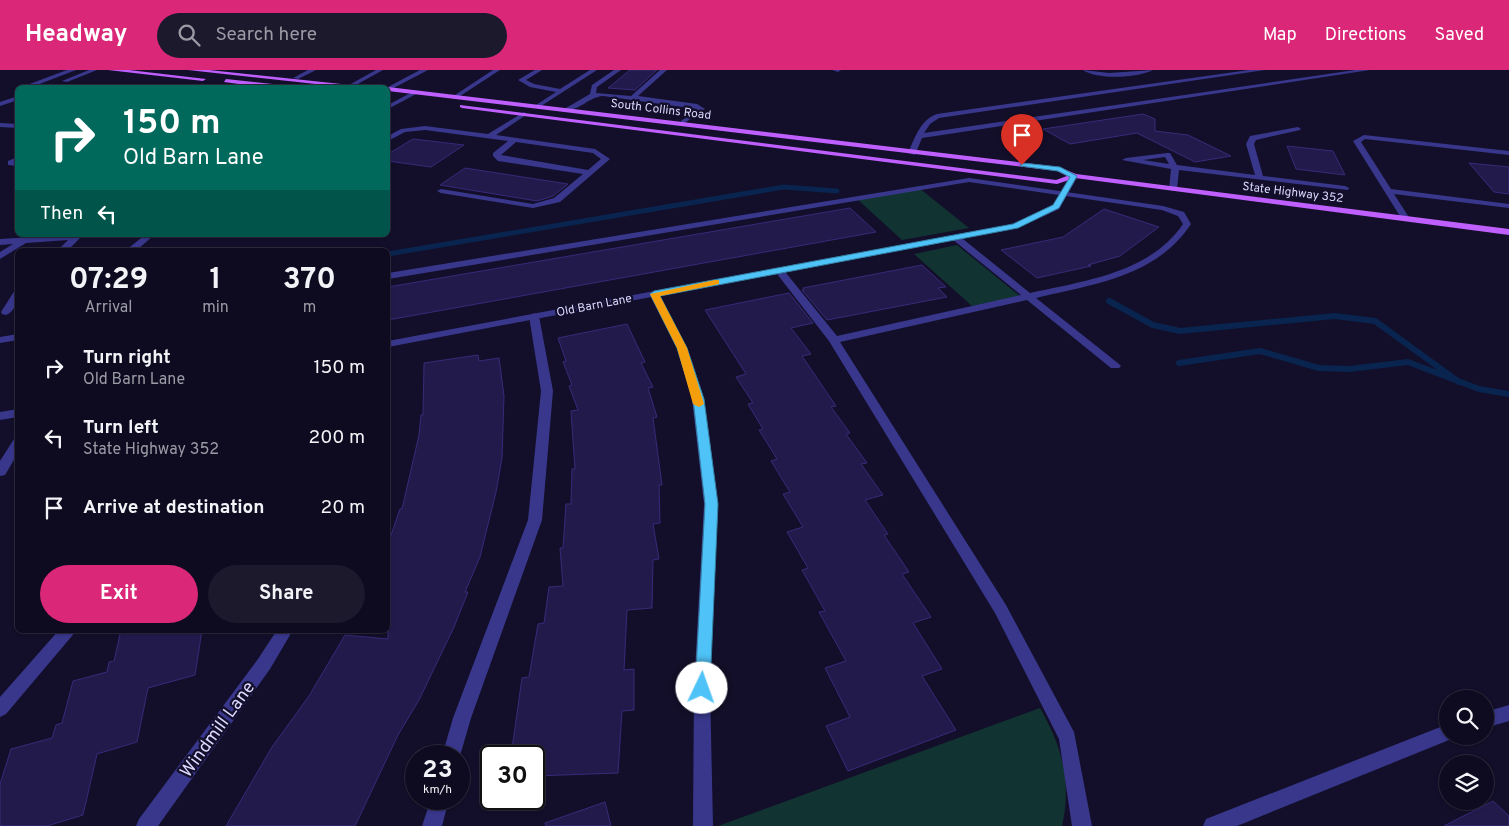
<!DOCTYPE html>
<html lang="en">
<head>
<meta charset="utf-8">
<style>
	body { margin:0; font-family:Overpass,sans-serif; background:#1c192d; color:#f1f3f6; height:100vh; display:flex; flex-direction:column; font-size:19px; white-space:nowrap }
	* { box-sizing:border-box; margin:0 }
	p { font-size:16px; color:#9b9ba5 }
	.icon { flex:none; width:28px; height:28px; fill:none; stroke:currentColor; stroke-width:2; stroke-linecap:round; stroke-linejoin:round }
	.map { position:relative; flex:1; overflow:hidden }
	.sheet { position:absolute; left:15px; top:178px; width:375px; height:385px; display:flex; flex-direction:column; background:#0e0b20; border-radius:8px; box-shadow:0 1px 4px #0004,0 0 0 1px #2e2b3e }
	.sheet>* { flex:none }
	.banner { position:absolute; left:15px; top:15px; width:375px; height:152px; border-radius:8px; box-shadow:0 1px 4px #0004,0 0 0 1px #2e2b3e; background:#00695c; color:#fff; overflow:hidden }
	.fabs { position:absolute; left:1439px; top:620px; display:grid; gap:10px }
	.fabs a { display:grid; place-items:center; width:55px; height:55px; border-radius:50%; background:#0e0b20; box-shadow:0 1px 4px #0004,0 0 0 1px #2e2b3e; font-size:25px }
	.speed { position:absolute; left:405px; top:675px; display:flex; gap:10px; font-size:25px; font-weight:700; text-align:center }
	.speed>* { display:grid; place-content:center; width:65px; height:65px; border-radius:50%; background:#0e0b20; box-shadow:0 1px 4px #0004,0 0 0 1px #2e2b3e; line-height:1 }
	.speed small { font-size:12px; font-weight:400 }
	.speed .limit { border:2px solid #111; border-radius:8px; background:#fff; color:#111 }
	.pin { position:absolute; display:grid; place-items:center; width:42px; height:42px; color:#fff; margin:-51px -21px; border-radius:50% 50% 50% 0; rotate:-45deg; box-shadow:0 0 5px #0007 }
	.pin .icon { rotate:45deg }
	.me { position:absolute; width:55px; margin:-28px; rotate:3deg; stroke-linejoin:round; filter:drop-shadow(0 0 4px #0008) }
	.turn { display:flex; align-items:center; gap:18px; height:105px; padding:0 25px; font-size:22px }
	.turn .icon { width:65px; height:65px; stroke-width:2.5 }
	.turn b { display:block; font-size:35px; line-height:42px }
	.then { display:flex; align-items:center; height:48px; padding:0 25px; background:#0003; gap:10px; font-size:19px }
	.eta { display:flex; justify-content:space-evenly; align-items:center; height:85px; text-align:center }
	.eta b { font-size:30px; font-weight:700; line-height:35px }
	.cta { display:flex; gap:10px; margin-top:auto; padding:10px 25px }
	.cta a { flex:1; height:58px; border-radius:30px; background:#db2777; color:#fff; font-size:20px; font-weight:700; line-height:58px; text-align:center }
	.cta a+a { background:#1c192d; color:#f1f3f6 }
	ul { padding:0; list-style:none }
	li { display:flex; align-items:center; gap:15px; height:70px; padding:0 25px }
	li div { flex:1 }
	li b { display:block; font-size:19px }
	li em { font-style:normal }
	header { display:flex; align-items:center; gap:30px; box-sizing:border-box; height:70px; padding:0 25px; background:#db2777; color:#fff }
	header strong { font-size:24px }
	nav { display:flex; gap:28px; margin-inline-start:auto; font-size:18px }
	.search { width:350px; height:45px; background:#1c192d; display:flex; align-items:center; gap:12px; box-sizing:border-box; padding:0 18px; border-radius:28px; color:#9b9ba5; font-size:19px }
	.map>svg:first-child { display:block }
	.green { fill:#113432 }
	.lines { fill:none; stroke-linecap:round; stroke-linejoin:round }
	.stream-far1 { stroke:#09244e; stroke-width:5 }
	.stream { stroke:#09244e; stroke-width:6 }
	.building { fill:#231a4c; stroke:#382a79 }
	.lane { fill:#38378c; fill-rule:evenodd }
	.street { fill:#38378c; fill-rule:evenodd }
	.primary { fill:#bf5fff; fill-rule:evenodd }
	.route { fill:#4fc3f7; stroke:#337fa1 }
	.slow { fill:#f59e0b }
	.labels { text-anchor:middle; stroke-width:4.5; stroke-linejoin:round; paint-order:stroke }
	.far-street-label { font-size:12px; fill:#dbd8ff; stroke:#130f2a }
	.near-street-label { font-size:18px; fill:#dbd8ff; stroke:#130f2a }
</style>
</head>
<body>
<header>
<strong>Headway</strong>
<div class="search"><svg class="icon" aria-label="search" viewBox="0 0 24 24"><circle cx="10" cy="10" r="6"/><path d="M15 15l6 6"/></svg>Search here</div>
<nav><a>Map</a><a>Directions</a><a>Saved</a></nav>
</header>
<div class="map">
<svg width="1509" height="756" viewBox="0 0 1509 756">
	<rect width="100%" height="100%" fill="#130f2a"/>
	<path class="green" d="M 919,118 L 969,158 L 902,170 L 856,128 Z
		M 957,175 L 1020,226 L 972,236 L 914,184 Z
		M 1040,638 C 1062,676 1072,713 1062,756 L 718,756 Z"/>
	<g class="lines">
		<path class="stream-far1" d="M 388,184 L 784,117 L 837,121"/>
		<path class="stream" d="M 1109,231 L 1153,255 L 1180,261 L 1335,246 L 1375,251 L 1459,312
			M 1179,293 L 1260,281 L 1319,298 L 1349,299 L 1408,292 L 1479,319 L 1509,324"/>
	</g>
	<path class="building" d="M 630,0 L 657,0 L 635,20 L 608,18 Z
		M 1143,44 L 1155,49 L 1155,61 L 1188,65 L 1231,86 L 1195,92 L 1137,63 L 1070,74 L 1043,59 Z
		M 413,69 L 464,75 L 431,97 L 388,91 L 388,84 Z
		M 1287,76 L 1333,81 L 1345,105 L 1296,99 Z
		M 1469,93 L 1509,97 L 1509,124 L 1494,122 Z
		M 465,98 L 568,114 L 553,126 L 537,131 L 440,115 Z
		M 850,138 L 876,162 L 388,250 L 388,217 Z
		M 1104,139 L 1159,157 L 1120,186 L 1088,195 L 1091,196 L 1037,208 L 1001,180 L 1063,167 Z
		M 922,195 L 946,217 L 938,218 L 947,227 L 827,250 L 802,220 L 804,220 L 803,218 Z
		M 789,223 L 813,253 L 791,258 L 811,284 L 802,286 L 836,336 L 831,337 L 850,363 L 846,364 L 867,393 L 861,394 L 883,425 L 865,430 L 888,464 L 884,465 L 909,502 L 902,504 L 931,547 L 913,553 L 942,599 L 922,606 L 956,660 L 848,701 L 826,656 L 850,647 L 825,598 L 846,591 L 819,542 L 825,541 L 802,500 L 808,498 L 787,462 L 803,457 L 783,424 L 790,422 L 771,391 L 777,389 L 759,360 L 763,359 L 748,334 L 753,333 L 736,307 L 746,304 L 705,240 Z
		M 627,254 L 645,292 L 641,293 L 653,317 L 648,318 L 657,347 L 653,348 L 662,415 L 659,415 L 660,453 L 653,454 L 659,489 L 653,490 L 652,538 L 627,540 L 624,600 L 634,599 L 634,640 L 622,641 L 618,703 L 534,706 L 534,686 L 511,686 L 522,608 L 529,607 L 538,554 L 544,553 L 549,517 L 563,516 L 560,478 L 563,478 L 566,434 L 571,434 L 572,399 L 575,399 L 571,341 L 578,340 L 569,316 L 572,315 L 563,292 L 566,291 L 558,268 Z
		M 478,285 L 479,291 L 499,288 L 504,326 L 502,388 L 496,422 L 480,487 L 465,522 L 468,522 L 454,557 L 419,630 L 398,665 L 355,756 L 226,756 L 272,677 L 309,626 L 345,565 L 388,569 L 388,474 L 400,439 L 402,439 L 419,365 L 421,345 L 423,345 L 424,293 Z
		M 121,560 L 202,560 L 195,605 L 148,618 L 137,672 L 97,684 L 83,745 L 47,756 L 0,756 L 0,714 L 11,679 L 52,668 L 56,655 L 62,653 L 73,611 L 107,602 L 109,592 L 114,591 Z
		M 1493,731 L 1509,746 L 1509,756 L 1444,756 Z
		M 605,732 L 611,756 L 546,756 L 545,753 Z"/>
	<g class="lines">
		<path class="lane" d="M 67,0 L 76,0 L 29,18 L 19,18 Z
			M 89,0 L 97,0 L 67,12 L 62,11 Z
			M 308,0 L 316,0 L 298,9 L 293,8 Z
			M 376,0 L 383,0 L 354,16 L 349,15 Z
			M 420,0 L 428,0 L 388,21 L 386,18 Z
			M 493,0 L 500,0 L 457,28 L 452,27 Z
			M 535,0 L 542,0 L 526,10 L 534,14 L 560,19 L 590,0 L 597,0 L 538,38 L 536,37 L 536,35 L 556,22 L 530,17 L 518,10 Z
			M 614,0 L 621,0 L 597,17 L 596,23 L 631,26 L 660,0 L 667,0 L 638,26 L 697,34 L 705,39 L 683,54 L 681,53 L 681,51 L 697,39 L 603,26 C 589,27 579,41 566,40 L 566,38 L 590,24 L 592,15 Z
			M 832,0 L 841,0 L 838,2 Z
			M 1083,0 L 1109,3 L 1153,0 C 1138,8 1097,10 1083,0 Z
			M 1249,0 L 1265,0 L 939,48 L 930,54 L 924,63 L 1355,0 L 1370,0 L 922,68 L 915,85 L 908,83 C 915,68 920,50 937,44 Z
			M 18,26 L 18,30 L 0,36 L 0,32 Z
			M 524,42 L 527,44 L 526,45 L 496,65 L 595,79 L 610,89 L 560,132 L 533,138 L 441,123 L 437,121 L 441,119 L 533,134 L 554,128 L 583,104 L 498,91 L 493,86 L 493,83 L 508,71 L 425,60 L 405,62 L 388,71 L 388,66 L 401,59 L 425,56 L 488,64 ZM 516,72 L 593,83 L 601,89 L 588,100 L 501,85 Z
			M 0,53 L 18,54 L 18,58 L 0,57 Z
			M 1298,57 L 1301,59 L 1300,60 L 1256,70 L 1254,74 L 1263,106 L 1345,116 L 1349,118 L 1348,120 L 1179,100 L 1177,119 L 1173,121 L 1169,119 L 1171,99 L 1122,90 L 1126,88 L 1167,83 L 1170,83 L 1177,95 L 1255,105 L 1246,74 L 1250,66 ZM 1165,87 L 1169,94 L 1143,90 Z
			M 1364,65 L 1509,81 L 1509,85 L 1365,69 L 1361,72 L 1391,119 L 1509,134 L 1509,138 L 1394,124 L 1410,149 L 1403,151 L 1353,71 Z
			M 15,88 L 18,88 L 18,96 L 8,95 L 8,91 Z
			M 969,108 L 1163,136 L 1184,142 L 1191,154 C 1156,207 1094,214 1036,228 L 1119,294 L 1121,296 L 1119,298 L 1111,298 L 1027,230 L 840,272 L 1006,535 L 1074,662 L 1092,756 L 1072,756 L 1059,669 L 995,543 L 829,271 L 774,200 L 776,198 L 782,198 L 837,266 L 1021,225 L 952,169 L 952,165 L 958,165 L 1030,223 C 1084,211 1150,203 1183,154 L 1178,146 L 1162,140 L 969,112 L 388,209 L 388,203 Z
			M 67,165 L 80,165 L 81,167 L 68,180 L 58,180 L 68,170 L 26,173 L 0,189 L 0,182 L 13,174 L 0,175 L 0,169 Z
			M 18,219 C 18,229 16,241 6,245 L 2,244 L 1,242 L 15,220 Z
			M 534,243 L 539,246 L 553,321 L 542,450 L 471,648 L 460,686 L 459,689 L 459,686 L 442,686 L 453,648 L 528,450 L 541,321 L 529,246 Z
			M 18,264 L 18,270 L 0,273 L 0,267 Z
			M 59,560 L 77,560 L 6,644 L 0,647 L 0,627 Z
			M 1509,635 L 1509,651 L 1485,658 L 1485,642 Z
			M 1448,654 L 1448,666 L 1454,668 L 1237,756 L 1203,756 L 1206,749 Z
			M 431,729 L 449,729 L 442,756 L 422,756 Z"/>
		<path class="street" d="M 416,20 L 418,23 L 388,39 L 388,35 Z
			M 1071,104 L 1078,106 L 1059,139 L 1018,158 L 660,226 L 687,278 L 704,329 L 718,434 L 710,618 L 713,756 L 693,756 L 694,618 L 704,434 L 692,329 L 677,278 L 651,227 L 388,277 L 388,271 L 1013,154 L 1053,135 Z
			M 145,165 L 154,165 L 137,180 L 126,180 Z
			M 18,339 L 18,347 L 0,350 L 0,342 Z
			M 18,368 L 18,383 L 5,405 L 0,406 L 0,391 L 14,369 Z
			M 277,560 L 293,560 L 270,599 L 158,756 L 136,756 L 139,749 L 258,589 Z"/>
		<path class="primary" d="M 108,0 L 129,0 L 206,9 L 203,11 Z
			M 188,0 L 209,0 L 379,18 L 352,18 Z
			M 226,9 L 291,16 L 294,18 L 269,18 L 224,12 Z
			M 388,17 L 1059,97 L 1076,104 L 1509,159 L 1509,165 L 1075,108 L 1057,114 L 462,38 L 460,37 L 460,35 L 1056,110 L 1067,106 L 1057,101 L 388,21 Z"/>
	</g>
	<path class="route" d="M 1022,93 L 1060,97 L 1077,106 L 1059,138 L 1018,158 L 660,226 L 687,278 L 704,329 L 718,434 L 710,618 L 708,622 L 702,624 L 697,622 L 695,618 L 705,434 L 693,329 L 677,278 L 650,224 L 654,221 L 1013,154 L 1053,135 L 1070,107 L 1058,101 L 1020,96 Z"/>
	<path class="slow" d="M 715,210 L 719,210 L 719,214 L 660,226 L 687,278 L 704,334 L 699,337 L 693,334 L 677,278 L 650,224 Z"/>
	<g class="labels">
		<g class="far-street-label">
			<text transform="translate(661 39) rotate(7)" y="4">South Collins Road</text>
			<text transform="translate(1293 122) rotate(7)" y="4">State Highway 352</text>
			<text transform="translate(594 235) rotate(-11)" y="4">Old Barn Lane</text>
		</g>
		<g class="near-street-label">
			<text transform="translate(217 659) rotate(-54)" y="6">Windmill Lane</text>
		</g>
	</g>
</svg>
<div class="fabs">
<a><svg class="icon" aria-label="search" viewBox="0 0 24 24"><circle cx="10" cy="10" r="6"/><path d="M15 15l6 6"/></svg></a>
<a><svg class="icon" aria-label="layers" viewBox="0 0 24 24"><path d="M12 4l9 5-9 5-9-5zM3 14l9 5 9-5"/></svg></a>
</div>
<div class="speed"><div>23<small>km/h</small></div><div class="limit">30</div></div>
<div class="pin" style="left:1022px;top:95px;background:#d93025"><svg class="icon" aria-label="arrive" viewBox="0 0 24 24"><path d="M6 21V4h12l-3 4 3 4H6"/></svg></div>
<svg class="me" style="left:702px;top:618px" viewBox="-20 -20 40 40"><circle r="19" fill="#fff"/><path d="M0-13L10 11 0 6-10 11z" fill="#4fc3f7"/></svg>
<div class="banner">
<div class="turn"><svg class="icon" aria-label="right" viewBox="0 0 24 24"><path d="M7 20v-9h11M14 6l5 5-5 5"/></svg><div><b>150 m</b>Old Barn Lane</div></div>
<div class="then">Then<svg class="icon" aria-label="left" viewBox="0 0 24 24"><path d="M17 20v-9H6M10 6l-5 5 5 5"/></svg></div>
</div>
<section class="sheet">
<div class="eta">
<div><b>07:29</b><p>Arrival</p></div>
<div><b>1</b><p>min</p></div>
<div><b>370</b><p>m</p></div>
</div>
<ul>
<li><svg class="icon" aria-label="right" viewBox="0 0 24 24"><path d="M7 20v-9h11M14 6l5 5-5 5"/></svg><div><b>Turn right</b><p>Old Barn Lane</p></div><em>150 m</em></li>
<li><svg class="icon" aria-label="left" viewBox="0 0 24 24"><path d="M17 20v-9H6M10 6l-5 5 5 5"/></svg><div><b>Turn left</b><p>State Highway 352</p></div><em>200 m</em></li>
<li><svg class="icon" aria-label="arrive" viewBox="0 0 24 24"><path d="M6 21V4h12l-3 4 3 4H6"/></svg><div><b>Arrive at destination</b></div><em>20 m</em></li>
</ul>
<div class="cta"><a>Exit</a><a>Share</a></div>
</section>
</div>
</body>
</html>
